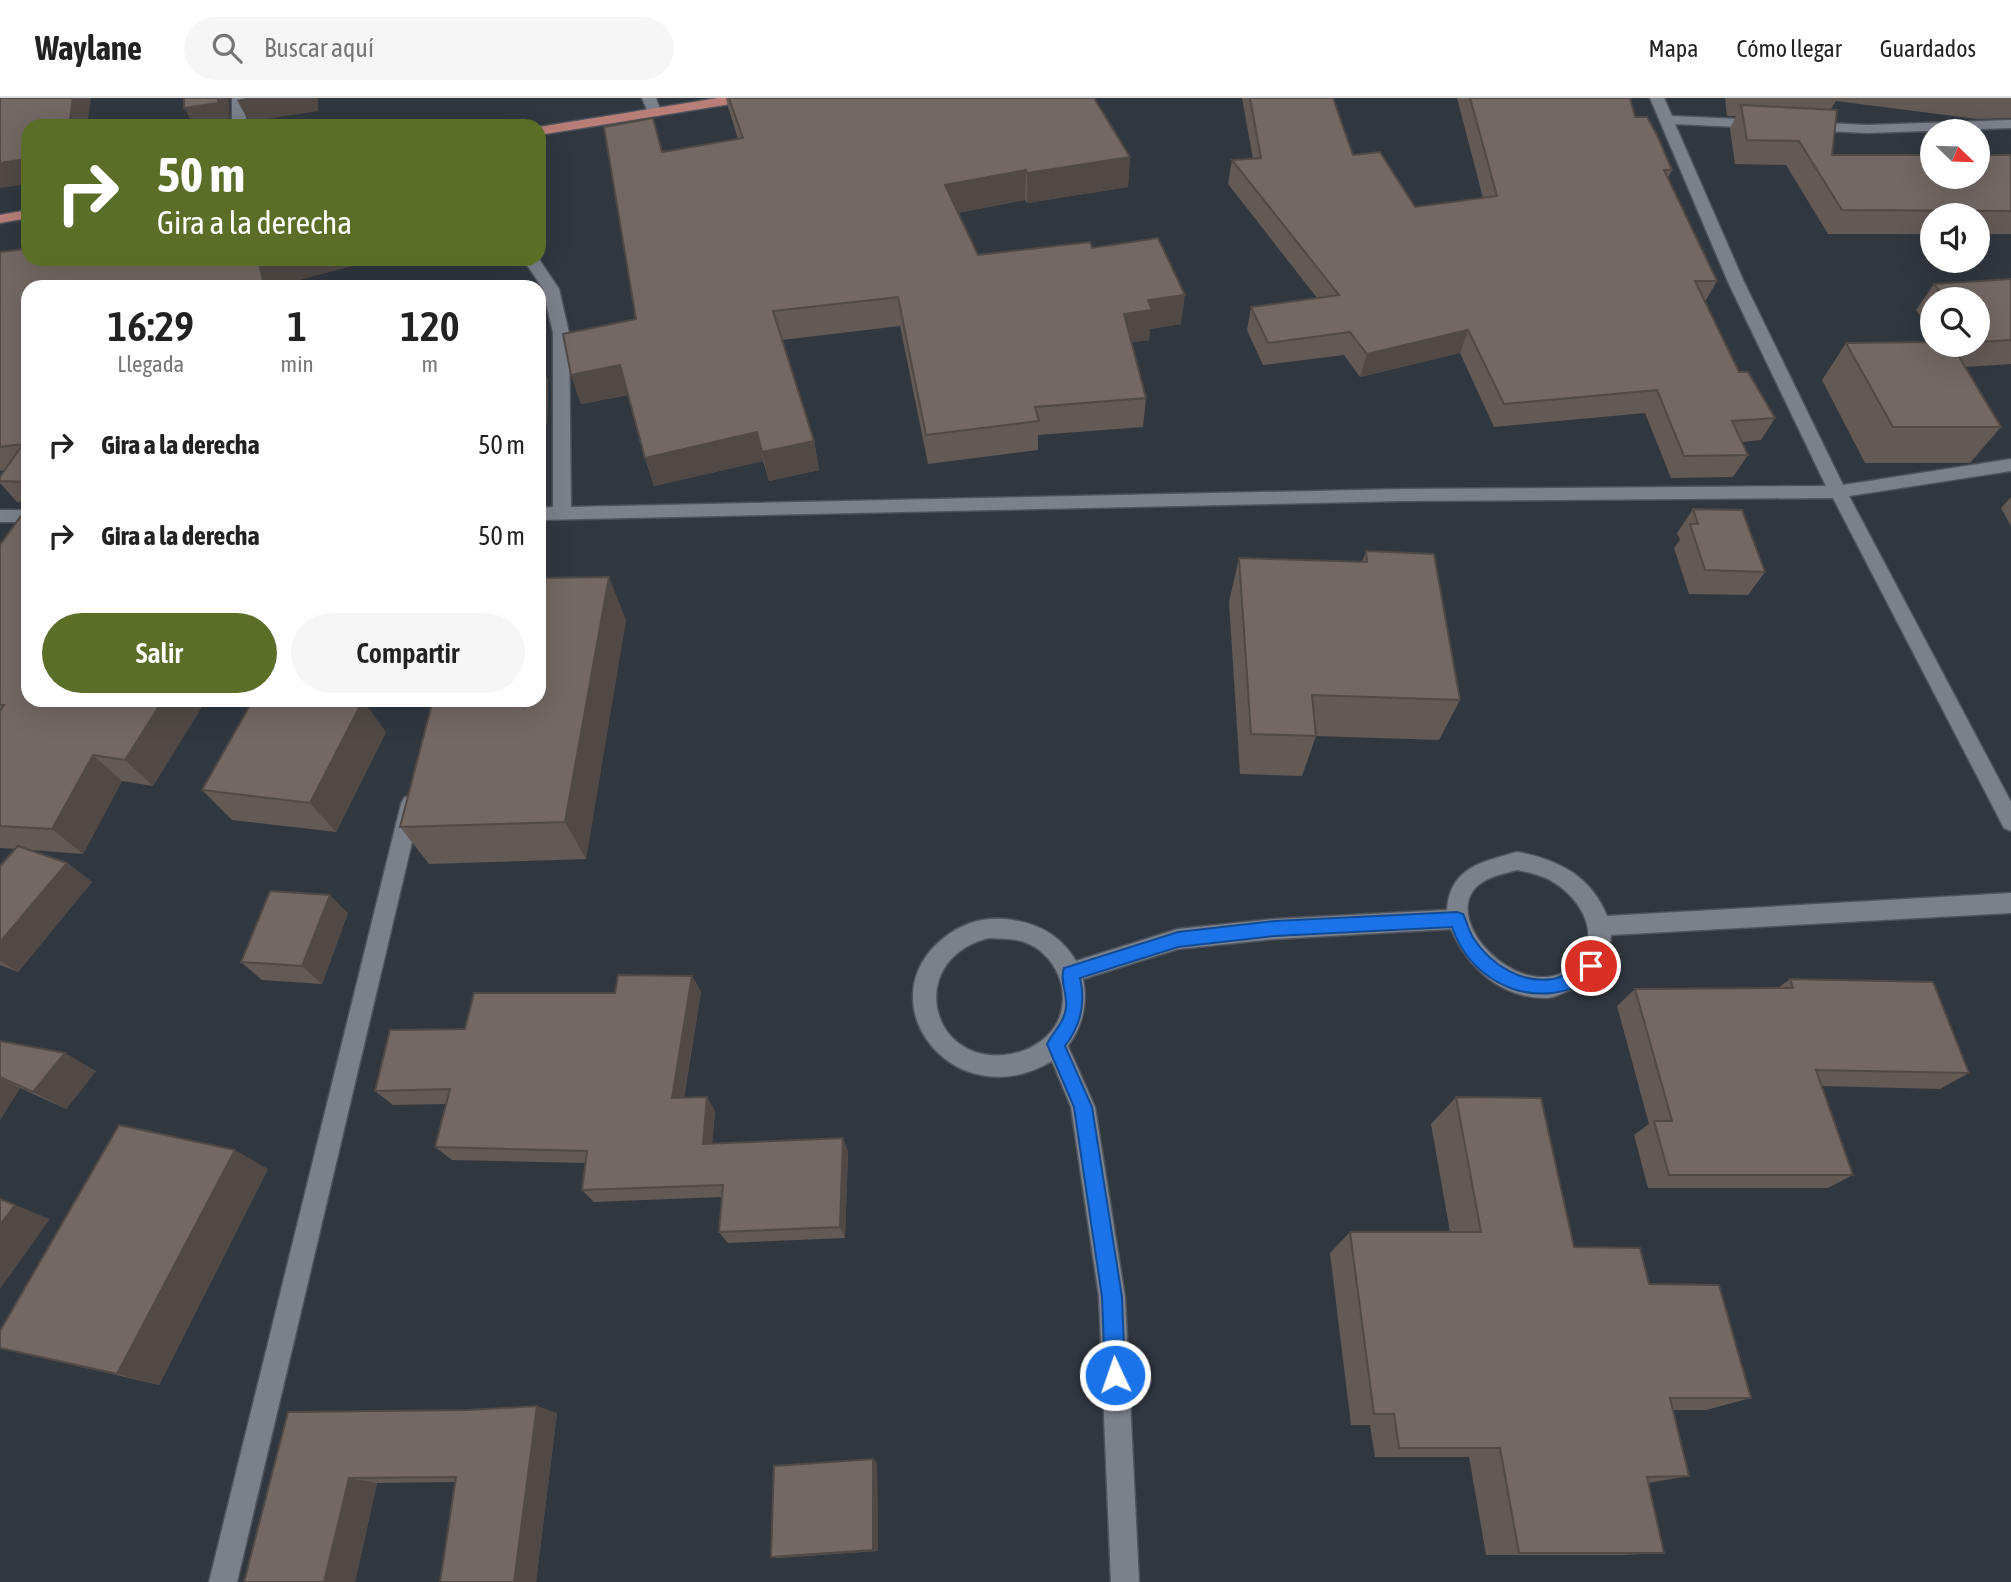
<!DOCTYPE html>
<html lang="es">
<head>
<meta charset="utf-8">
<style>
	body { margin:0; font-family:"Asap Condensed",sans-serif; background:#f6f6f6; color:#222; height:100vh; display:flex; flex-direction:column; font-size:26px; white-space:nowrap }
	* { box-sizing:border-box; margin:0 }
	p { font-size:23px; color:#767676 }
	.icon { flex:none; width:38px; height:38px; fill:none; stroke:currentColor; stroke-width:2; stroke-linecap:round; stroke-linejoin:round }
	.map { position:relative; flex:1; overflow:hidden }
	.panel { position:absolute; left:21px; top:182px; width:525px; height:427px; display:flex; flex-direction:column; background:#fff; border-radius:21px; box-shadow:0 7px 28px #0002 }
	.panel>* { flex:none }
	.banner { position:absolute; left:21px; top:21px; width:525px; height:147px; border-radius:21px; box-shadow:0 7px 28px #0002; background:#5a6e28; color:#fff; overflow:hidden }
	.needle { width:46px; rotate:113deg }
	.tools { position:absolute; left:1920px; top:21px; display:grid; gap:14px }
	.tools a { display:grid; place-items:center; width:70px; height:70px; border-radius:50%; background:#fff; box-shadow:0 7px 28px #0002; font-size:35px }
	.pin { position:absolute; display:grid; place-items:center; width:60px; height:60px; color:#fff; margin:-30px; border:4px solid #fff; border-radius:50%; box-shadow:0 2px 7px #0007 }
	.me { position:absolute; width:77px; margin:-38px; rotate:357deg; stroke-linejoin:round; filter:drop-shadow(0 0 5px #0008) }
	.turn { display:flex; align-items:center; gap:24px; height:147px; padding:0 21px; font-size:32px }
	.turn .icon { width:91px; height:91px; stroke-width:2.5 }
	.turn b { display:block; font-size:49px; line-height:60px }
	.eta { display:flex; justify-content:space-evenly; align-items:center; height:119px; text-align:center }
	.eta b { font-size:42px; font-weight:600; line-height:49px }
	.button { display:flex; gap:14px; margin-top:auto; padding:14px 21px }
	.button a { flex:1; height:80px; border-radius:42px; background:#5a6e28; color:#fff; font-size:28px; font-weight:600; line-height:80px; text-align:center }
	.button a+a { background:#f6f6f6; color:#222 }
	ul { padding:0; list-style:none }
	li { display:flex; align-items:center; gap:21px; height:91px; padding:0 21px }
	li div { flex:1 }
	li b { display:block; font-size:26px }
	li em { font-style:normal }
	header { display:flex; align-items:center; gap:42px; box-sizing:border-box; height:98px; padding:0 35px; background:#fff; border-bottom:2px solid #e0e0e0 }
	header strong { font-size:33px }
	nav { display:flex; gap:38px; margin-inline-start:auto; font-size:24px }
	.search { width:490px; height:63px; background:#f6f6f6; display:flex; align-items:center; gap:18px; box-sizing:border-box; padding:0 24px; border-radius:38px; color:#767676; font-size:26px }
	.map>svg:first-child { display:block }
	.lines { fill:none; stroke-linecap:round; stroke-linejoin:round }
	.street-casing { stroke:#4f535b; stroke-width:3 }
	.primary-casing { stroke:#4f535b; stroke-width:3 }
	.street { fill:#7b818b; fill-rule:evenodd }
	.primary { fill:#ba7e78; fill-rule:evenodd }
	.wall { fill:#635955 }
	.shaded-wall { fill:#504945 }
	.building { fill:#736863; stroke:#504945; stroke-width:2 }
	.route { fill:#1a73e8; stroke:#114b97; stroke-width:2 }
</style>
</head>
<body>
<header>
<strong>Waylane</strong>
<div class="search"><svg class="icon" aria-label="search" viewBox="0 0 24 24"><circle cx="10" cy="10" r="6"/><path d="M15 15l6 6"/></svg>Buscar aquí</div>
<nav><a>Mapa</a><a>Cómo llegar</a><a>Guardados</a></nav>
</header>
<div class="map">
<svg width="2011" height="1484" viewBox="0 0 2011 1484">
	<rect width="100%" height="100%" fill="#31373f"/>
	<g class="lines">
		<g class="street-casing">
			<path id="street" d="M 232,0 L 246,0 L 246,28 L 232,28 Z
				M 642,0 L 656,0 L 661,14 L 659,17 L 649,17 Z
				M 1650,0 L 1664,0 L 1672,18 L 1760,22 L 1767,26 L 1760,30 L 1675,26 L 1744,184 L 1843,387 L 2011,361 L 2011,373 L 1849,398 L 2011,704 L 2011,733 L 2004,730 L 1833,400 L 1403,403 L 539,422 L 539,410 L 553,409 L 553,235 L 543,191 L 523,161 L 539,161 L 559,191 L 569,235 L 571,409 L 1403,391 L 1826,388 L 1728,184 Z
				M 2011,22 L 2011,30 L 1867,35 L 1806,32 L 1799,28 L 1806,24 L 1867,27 Z
				M 0,412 L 28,412 L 28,424 L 0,424 Z
				M 411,697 L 418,700 L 421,706 L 237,1484 L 209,1484 L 401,706 L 404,700 Z
				M 1517,754 C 1557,761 1591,778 1607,818 L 2011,795 L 2011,815 L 1611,837 C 1609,863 1595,881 1572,891 C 1564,894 1555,900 1546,900 C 1501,900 1468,870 1451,831 L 1275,841 L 1178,851 L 1083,881 C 1088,906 1083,927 1068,948 L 1095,1009 L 1125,1199 L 1139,1484 L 1111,1484 L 1099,1199 L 1071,1009 L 1052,963 C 953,1022 863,902 945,839 C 963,825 983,819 1005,821 C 1036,824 1060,836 1076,863 L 1178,831 L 1275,821 L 1447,812 C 1450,769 1482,764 1517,754 ZM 1517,772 C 1527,774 1538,776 1548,781 C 1579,797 1605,837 1575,866 C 1524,915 1427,813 1486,782 C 1495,777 1507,775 1517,772 ZM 989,840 C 1003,841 1019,840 1031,847 C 1064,864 1075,911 1047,938 C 1034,950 1021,955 1004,957 C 927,964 907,860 989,840 Z"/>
		</g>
		<g class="primary-casing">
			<path id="primary" d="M 718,0 L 750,0 L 743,4 L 539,37 L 539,29 Z
				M 28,112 L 28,120 L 0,125 L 0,117 Z"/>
		</g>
		<use href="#street" class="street"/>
		<use href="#primary" class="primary"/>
	</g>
	<path class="wall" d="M 726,0 L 945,0 L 1130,59 L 1128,89 L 1027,105 L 1025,102 L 958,115 L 978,157 L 1092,150 L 1181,226 L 1150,231 L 1149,242 L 1132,244 L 1146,300 L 1143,329 L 1038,337 L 1038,352 L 928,366 L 900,228 L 782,242 L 814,343 L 819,372 L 769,383 L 763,363 L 654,388 L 645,360 L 628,297 L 581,306 L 571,277 L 636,221 L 662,54 L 738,41 L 728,9 Z
		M 1242,0 L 1333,0 L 1353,57 L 1415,109 L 1483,100 L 1457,0 L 1630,0 L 1635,19 L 1672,72 L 1668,80 L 1717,183 L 1705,204 L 1739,274 L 1775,320 L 1761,342 L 1742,344 L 1748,357 L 1733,379 L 1671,380 L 1645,315 L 1494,329 L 1460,255 L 1360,279 L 1344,257 L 1263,267 L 1247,232 L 1251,209 L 1317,200 L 1228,86 L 1232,62 L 1253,61 Z
		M 1725,0 L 2011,0 L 2011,20 L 1977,21 L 1836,3 L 1831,11 L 1832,57 L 2011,57 L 2011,136 L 1978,136 L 1978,117 L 1932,117 L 1932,136 L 1828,136 L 1786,67 L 1735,66 L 1730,31 L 1736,18 L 1727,18 Z
		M 24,151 L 28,161 L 358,161 L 359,166 L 272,189 L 28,189 L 28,404 L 17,404 L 0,385 L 0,379 L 5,372 L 0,373 L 0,154 Z
		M 2011,181 L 2011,266 L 1965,269 L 2001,329 L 1970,365 L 1865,365 L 1822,282 L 1846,245 L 1978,247 L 1978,201 L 1932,201 L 1932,233 L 1916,212 L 1934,186 Z
		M 539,259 L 548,283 L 547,326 L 539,327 Z
		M 2011,399 L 2011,428 L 2001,410 Z
		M 1693,411 L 1765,474 L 1748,497 L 1689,496 L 1674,450 L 1680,442 L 1677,435 Z
		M 0,447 L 206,602 L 153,688 L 122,683 L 83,756 L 31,752 L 67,765 L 92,784 L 18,874 L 0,867 L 0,768 L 15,751 L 0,750 Z
		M 1366,453 L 1460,602 L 1439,642 L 1316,638 L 1302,678 L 1240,676 L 1229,504 L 1239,460 L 1362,464 Z
		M 626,522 L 586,761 L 429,766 L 400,729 Z
		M 386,634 L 336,734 L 232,722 L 202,692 Z
		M 348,815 L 322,886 L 262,882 L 241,864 Z
		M 692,878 L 701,894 L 684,1000 L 715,1013 L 712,1046 L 843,1040 L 848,1054 L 845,1140 L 728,1145 L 719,1134 L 722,1099 L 594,1104 L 582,1092 L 585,1065 L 452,1062 L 435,1049 L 446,1006 L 393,1007 L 375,993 L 465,931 Z
		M 1790,881 L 1969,975 L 1940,991 L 1822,988 L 1853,1077 L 1828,1090 L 1648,1090 L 1634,1037 L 1649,1026 L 1617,908 L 1635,891 L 1778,890 Z
		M 0,943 L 96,973 L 66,1011 L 20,990 L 0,1022 Z
		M 1456,999 L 1574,1149 L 1649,1186 L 1751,1300 L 1706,1312 L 1673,1312 L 1689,1378 L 1648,1385 L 1664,1455 L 1622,1457 L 1486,1457 L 1469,1359 L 1375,1359 L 1370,1327 L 1351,1327 L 1330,1155 L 1350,1134 L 1450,1134 L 1431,1026 Z
		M 268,1071 L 159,1287 L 0,1250 Z
		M 288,1314 L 557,1315 L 536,1484 L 440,1484 L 456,1384 L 377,1385 L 355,1484 Z
		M 873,1361 L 877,1365 L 878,1453 L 779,1460 L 771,1459 Z"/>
	<path class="shaded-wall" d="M 73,0 L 91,0 L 87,28 L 69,28 Z
		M 218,0 L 229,0 L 229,27 L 222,28 L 194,28 L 184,10 Z
		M 247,0 L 318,0 L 318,13 L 249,24 L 237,2 Z
		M 28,54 L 28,86 L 0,90 L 0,65 Z
		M 1130,59 L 1128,89 L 1027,105 L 1027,75 Z
		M 1026,72 L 1025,102 L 946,117 L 945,87 Z
		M 281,161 L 358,161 L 359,166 L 272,189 L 265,189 L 259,166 Z
		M 1185,197 L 1181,226 L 1150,231 L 1149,242 L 1122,246 L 1124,216 L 1148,202 Z
		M 1468,232 L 1460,255 L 1360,279 L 1367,256 Z
		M 539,259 L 548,283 L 547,326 L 539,305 Z
		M 620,267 L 629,296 L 581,306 L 571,277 Z
		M 757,334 L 763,363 L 654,388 L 645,360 Z
		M 814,343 L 819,372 L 769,383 L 762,354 Z
		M 609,479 L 626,522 L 586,761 L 565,724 Z
		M 163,602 L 206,602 L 153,688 L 125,662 Z
		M 363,602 L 386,634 L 336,734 L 310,705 Z
		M 93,657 L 122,683 L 83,756 L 52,731 Z
		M 67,765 L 92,784 L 18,874 L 0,863 L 0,844 Z
		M 330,797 L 348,815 L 322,886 L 302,868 Z
		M 692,878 L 701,894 L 681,1014 L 672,1000 Z
		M 65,955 L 96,973 L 66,1011 L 33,994 Z
		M 0,980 L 20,990 L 0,1022 Z
		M 707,999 L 715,1013 L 711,1059 L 703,1046 Z
		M 843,1040 L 848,1054 L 845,1140 L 840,1129 Z
		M 235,1052 L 268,1071 L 159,1287 L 117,1276 Z
		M 15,1107 L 50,1121 L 0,1191 L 0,1127 Z
		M 537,1308 L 557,1315 L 536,1484 L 514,1484 Z
		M 873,1361 L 877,1365 L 878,1453 L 873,1452 Z
		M 349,1380 L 377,1385 L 355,1484 L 324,1484 Z"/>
	<path class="building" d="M 0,0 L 73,0 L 69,28 L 28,28 L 28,54 L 27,54 L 25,61 L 0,65 Z
		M 184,0 L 218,0 L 218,5 L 184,10 Z
		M 729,0 L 1094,0 L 1130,59 L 1027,75 L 1026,72 L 945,87 L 978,157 L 1090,144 L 1092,150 L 1158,140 L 1185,197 L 1148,202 L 1152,212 L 1124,216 L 1146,300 L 1035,309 L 1039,323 L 926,337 L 898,199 L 773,213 L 814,343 L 762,354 L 757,334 L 645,360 L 620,267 L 571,277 L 563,236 L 636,221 L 604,29 L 653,20 L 662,54 L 743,40 Z
		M 1250,0 L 1333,0 L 1353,57 L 1380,54 L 1415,109 L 1497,98 L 1470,0 L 1630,0 L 1635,19 L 1647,19 L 1657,37 L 1672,72 L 1664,72 L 1717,183 L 1695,183 L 1739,274 L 1748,274 L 1775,320 L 1732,323 L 1748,357 L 1684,358 L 1657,292 L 1504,306 L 1468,232 L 1367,256 L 1350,234 L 1268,245 L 1251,209 L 1339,197 L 1232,62 L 1261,60 Z
		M 1741,7 L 1837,12 L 1832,57 L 1932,57 L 1932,79 L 1978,79 L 1978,57 L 2011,57 L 2011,113 L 1842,112 L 1799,43 L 1747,42 Z
		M 26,144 L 28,144 L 28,161 L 281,161 L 259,166 L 265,189 L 28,189 L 28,384 L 0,383 L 0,379 L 23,346 L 0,349 L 0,154 L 24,151 Z
		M 2011,181 L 2011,242 L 1978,244 L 1978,201 L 1946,201 L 1934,186 Z
		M 1932,244 L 1932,247 L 1952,247 L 2001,329 L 1893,329 L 1846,245 Z
		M 28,408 L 28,602 L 163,602 L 125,662 L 93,657 L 52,731 L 0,728 L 0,613 L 4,607 L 0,607 L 0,447 Z
		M 1693,411 L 1742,412 L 1765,474 L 1705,472 L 1690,426 L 1698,426 Z
		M 1366,453 L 1434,456 L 1460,602 L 1312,597 L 1316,638 L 1251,636 L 1239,460 L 1367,464 Z
		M 609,479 L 565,724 L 400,729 L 433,602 L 539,602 L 539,480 Z
		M 253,602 L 363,602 L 310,705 L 202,692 Z
		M 18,748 L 67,765 L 0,844 L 0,768 Z
		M 270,793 L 330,797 L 302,868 L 241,864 Z
		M 618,877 L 692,878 L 672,1000 L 707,999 L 703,1046 L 843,1040 L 840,1129 L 719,1134 L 723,1087 L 582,1092 L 587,1053 L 435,1049 L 450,991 L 375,993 L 390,932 L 465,931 L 474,895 L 615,895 Z
		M 1790,881 L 1933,884 L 1969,975 L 1816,972 L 1853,1077 L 1669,1077 L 1654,1023 L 1672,1023 L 1635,891 L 1793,890 Z
		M 0,943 L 65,955 L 33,994 L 0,979 Z
		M 1456,999 L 1541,1000 L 1574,1149 L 1640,1150 L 1649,1186 L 1719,1187 L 1751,1300 L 1670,1300 L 1689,1378 L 1647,1379 L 1664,1455 L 1519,1455 L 1500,1350 L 1399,1350 L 1394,1316 L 1374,1316 L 1350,1134 L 1481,1134 Z
		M 119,1027 L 235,1052 L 117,1276 L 0,1250 L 0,1233 Z
		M 0,1101 L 15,1107 L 0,1127 Z
		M 537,1308 L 514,1484 L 440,1484 L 456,1379 L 349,1380 L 324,1484 L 244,1484 L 288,1314 L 468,1312 Z
		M 873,1361 L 873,1452 L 771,1459 L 774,1368 Z"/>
	<path class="route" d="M 1457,814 L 1463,816 C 1467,824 1469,834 1474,841 C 1491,867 1522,886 1553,881 C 1569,878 1577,866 1591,861 L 1597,863 L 1600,868 C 1595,880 1581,887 1570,891 C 1519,907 1469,878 1452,829 L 1275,838 L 1178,849 L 1080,880 C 1086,905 1081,927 1065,948 L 1092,1009 L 1122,1199 L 1125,1277 L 1123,1284 L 1115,1287 L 1108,1284 L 1105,1277 L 1102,1199 L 1074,1009 L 1047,946 C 1053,934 1064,925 1066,910 C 1068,897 1059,881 1064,870 L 1178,834 L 1275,823 Z"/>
</svg>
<div class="tools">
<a><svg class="needle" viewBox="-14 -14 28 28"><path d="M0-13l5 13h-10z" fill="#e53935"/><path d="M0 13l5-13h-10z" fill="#767676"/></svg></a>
<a><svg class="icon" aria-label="sound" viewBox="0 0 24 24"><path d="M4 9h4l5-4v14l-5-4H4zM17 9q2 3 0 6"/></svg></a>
<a><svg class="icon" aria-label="search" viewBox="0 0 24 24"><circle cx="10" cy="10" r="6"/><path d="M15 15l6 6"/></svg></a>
</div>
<div class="pin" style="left:1591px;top:868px;background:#d93025"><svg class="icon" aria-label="arrive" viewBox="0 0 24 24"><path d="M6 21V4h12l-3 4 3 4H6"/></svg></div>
<svg class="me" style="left:1115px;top:1277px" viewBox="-20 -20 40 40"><circle r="17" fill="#1a73e8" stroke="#fff" stroke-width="3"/><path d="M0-11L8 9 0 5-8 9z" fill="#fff"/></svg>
<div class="banner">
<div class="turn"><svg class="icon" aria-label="right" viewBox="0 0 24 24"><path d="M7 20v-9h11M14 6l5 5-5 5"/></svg><div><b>50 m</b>Gira a la derecha</div></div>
</div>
<section class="panel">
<div class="eta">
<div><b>16:29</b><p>Llegada</p></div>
<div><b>1</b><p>min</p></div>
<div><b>120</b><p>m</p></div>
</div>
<ul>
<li><svg class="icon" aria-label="right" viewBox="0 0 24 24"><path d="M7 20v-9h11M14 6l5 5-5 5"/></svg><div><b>Gira a la derecha</b></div><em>50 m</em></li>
<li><svg class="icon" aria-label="right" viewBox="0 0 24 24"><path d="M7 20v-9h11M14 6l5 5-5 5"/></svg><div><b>Gira a la derecha</b></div><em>50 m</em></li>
</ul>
<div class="button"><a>Salir</a><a>Compartir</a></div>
</section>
</div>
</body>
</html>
